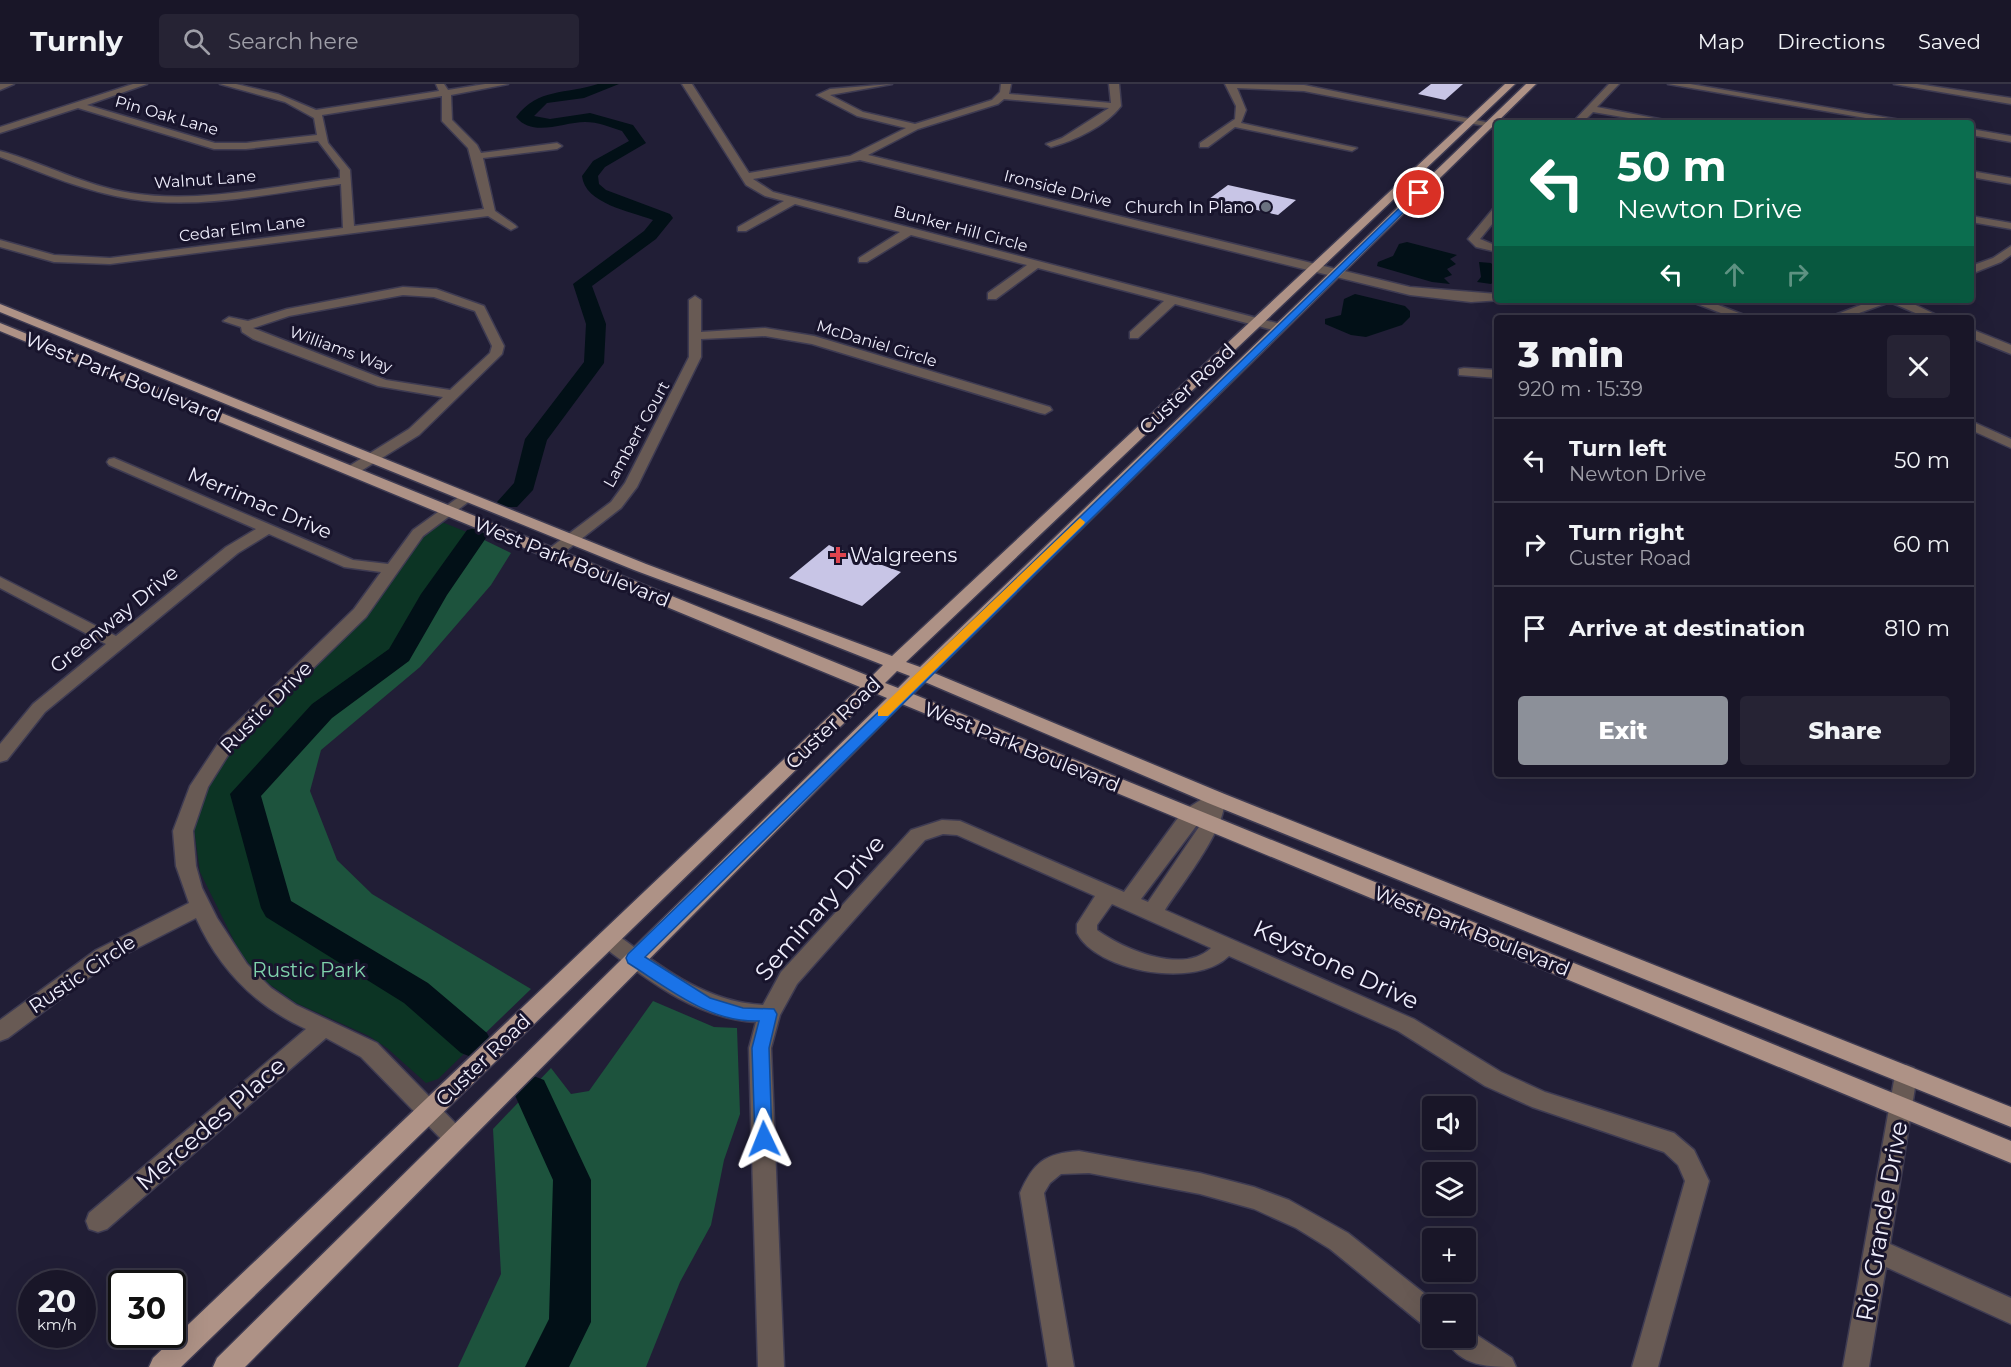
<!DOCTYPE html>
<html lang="en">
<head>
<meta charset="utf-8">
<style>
	body { margin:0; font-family:Montserrat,sans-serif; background:#262334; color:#f1f3f6; height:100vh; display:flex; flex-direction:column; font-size:22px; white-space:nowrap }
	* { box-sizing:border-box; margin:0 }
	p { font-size:20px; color:#9f9fa8 }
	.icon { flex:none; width:33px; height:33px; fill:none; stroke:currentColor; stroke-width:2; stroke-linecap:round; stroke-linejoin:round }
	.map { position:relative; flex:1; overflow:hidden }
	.drawer { position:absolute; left:1494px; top:231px; width:480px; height:462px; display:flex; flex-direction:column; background:#191628; border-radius:6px; box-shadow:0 6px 24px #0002,0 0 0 2px #373545 }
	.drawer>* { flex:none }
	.hud { position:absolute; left:1494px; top:36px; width:480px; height:183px; border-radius:6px; box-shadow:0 6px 24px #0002,0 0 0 2px #373545; background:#0b6e4f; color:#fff; overflow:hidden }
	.buttons { position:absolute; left:1422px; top:1012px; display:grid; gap:12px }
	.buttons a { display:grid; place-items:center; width:54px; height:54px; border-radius:6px; background:#191628; box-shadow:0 6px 24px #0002,0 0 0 2px #373545; font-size:30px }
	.speed { position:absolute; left:18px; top:1186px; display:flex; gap:12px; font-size:30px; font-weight:700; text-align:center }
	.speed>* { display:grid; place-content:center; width:78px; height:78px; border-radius:50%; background:#191628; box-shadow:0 6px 24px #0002,0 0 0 2px #373545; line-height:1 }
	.speed small { font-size:15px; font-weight:400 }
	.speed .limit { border:3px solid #111; border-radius:9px; background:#fff; color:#111 }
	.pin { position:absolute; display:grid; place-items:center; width:51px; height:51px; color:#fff; margin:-26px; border:3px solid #fff; border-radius:50%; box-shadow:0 2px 6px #0007 }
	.me { position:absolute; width:66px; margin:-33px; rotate:358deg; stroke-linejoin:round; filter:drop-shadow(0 0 4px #0008) }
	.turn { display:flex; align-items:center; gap:21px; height:126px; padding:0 24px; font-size:27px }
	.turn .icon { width:78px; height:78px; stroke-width:2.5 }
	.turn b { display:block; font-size:42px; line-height:51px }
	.lanes { display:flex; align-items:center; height:57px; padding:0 24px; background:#0003; justify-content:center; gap:30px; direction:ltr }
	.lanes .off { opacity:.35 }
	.round { display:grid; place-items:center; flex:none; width:63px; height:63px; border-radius:6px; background:#262334 }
	.headline { display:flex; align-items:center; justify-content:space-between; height:102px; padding:0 24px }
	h1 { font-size:36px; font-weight:800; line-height:45px }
	.primary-button { display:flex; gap:12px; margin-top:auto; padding:12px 24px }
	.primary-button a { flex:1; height:69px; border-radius:6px; background:#8c9099; color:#fff; font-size:24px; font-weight:800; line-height:69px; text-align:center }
	.primary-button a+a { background:#262334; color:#f1f3f6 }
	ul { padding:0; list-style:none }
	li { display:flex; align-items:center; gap:18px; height:84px; padding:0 24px; border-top:2px solid #373545 }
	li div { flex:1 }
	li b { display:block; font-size:22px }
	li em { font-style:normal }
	header { display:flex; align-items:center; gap:36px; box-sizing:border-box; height:84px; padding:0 30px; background:#191628; border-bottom:2px solid #373545 }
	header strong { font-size:28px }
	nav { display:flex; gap:33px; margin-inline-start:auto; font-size:21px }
	.search { width:420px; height:54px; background:#262334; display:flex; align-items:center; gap:15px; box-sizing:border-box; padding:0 21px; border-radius:6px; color:#9f9fa8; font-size:22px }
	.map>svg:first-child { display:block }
	.green { fill:#0c3424 }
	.forest { fill:#1d533d }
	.water { fill:#021017 }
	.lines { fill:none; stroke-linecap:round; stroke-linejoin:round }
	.river { fill:#021017; fill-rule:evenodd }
	.building { fill:#c8c5e6 }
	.minor-casing { stroke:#3e3b52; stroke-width:3 }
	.major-casing { stroke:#3e3b52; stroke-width:3 }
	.minor { fill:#685a54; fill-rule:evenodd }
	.major { fill:#ae9286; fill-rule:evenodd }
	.route { fill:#1a73e8; stroke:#114b97; stroke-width:1.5 }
	.slow { fill:#f59e0b }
	.worship-dot { fill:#6b7280; stroke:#18142c; stroke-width:2 }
	.health-dot { fill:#e0444e; stroke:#18142c; stroke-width:2 }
	.labels { text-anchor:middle; stroke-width:6; stroke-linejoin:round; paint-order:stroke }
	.far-street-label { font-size:16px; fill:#f0effd; stroke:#18142c }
	.far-poi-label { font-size:16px; fill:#f0effd; stroke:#18142c; text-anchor:end }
	.street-label { font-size:20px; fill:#f0effd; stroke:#18142c }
	.poi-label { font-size:20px; fill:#f0effd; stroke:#18142c; text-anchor:start }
	.park-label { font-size:20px; fill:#7fd2ac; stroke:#18142c }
	.near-street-label { font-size:24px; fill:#f0effd; stroke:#18142c }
</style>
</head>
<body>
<header>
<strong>Turnly</strong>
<div class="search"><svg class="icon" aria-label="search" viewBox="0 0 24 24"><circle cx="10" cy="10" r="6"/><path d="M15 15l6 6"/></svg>Search here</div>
<nav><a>Map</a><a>Directions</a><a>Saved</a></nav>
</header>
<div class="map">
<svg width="2011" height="1283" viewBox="0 0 2011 1283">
	<rect width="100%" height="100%" fill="#211e36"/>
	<path class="green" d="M 442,438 L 474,451 L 421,512 L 387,573 L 327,617 L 275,825 L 414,910 L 472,962 L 438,995 L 426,999 L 387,964 L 369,952 L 296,919 L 262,895 L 250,881 L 239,867 L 200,788 L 194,745 L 209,698 L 235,660 L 367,530 L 423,453 Z"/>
	<path class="forest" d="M 474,451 L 511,469 L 491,501 L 420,583 L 321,666 L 310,707 L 337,776 L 372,810 L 531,905 L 472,962 L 414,910 L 275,825 L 244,710 L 327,617 L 387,573 L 421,512 Z
		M 653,917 L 714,943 L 737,944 L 740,1030 L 724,1076 L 711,1141 L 680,1198 L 646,1283 L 458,1283 L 501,1190 L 493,1045 L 551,984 L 571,1010 L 589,1007 Z"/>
	<path class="water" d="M 1407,158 L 1457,171 L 1450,175 L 1456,180 L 1447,185 L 1452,191 L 1444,194 L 1450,200 L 1432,198 L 1377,182 L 1378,178 L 1393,172 L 1399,160 Z
		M 1479,178 L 1491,179 L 1497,186 L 1497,195 L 1491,200 L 1477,198 L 1481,193 Z
		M 1355,210 L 1405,222 L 1410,227 L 1410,233 L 1402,241 L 1366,253 L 1351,251 L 1325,240 L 1325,235 L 1341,231 L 1344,215 Z"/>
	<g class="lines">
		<path class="river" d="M 598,0 L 619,0 L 584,14 L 547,19 L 534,32 L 550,35 L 590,29 L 633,41 L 646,59 L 605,83 L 598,92 L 599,100 L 606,106 L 670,130 L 673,134 L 656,155 L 592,202 L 606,240 L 604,279 L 547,356 L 533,406 L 517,423 L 501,423 L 497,418 L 514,399 L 525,355 L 584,278 L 586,240 L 573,200 L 644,147 L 653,136 C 630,127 585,120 582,92 L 593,77 L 629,57 L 622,47 C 610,43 598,38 585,38 C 563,38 533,54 516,33 C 539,3 565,11 598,0 Z
			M 476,444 L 485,446 L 488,451 L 447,511 L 409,577 L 332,634 L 261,712 L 291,817 L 428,899 L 487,949 L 492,959 L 487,969 L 474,974 L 461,969 L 404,919 L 266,833 L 261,824 L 230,710 L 312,620 L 389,565 L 421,510 L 467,446 Z
			M 531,991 L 544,996 L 591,1096 L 591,1238 L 569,1283 L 525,1283 L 549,1235 L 553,1096 L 513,1007 L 518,996 Z"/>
	</g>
	<path class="building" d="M 1431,0 L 1463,0 L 1445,16 L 1418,10 Z
		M 1228,101 L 1296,116 L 1278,131 L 1209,115 Z
		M 829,461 L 833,463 L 901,488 L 862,522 L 789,494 Z"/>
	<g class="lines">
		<g class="minor-casing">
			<path id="minor" d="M 0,0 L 14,0 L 0,6 Z
				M 133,0 L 147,0 L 87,21 L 215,59 L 246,59 L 317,51 L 314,34 L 285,18 L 220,0 L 236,0 L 278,10 L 316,26 L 439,7 L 436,0 L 444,0 L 448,6 L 485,0 L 508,0 L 451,11 L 452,36 L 477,61 L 481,69 L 557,59 L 562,62 L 557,65 L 483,74 L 495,127 L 515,141 L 517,143 L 511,146 L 488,132 L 110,180 L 54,178 L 0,163 L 0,156 L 54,171 L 110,174 L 343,144 L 341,100 C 272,109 200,126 131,115 C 86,108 43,89 0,73 L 0,67 C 44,79 85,102 131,109 C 200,120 272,102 340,94 L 340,86 L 318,57 L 246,65 L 214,65 L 78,24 L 0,49 L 0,43 ZM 442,12 L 442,37 L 468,64 L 484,125 L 354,142 L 350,86 L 328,59 L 322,31 Z
				M 682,0 L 692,0 L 749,89 L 850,72 L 906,44 L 857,32 L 817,11 L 830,5 L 892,0 L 830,11 L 863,28 L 915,40 L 992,16 L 1000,8 L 1001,0 L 1011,0 L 1009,10 L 1111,19 L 1109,0 L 1119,0 L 1121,22 C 1106,42 1074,57 1051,63 L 1046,60 L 1062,54 L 1109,24 L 1004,15 L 998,20 L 918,45 L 868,71 L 1410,203 L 1497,210 L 1497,216 L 1502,216 L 1471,218 L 1410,211 L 860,76 L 753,95 L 773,108 L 1284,241 L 1286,244 L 1280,248 L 1175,220 L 1138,254 L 1130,254 L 1130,248 L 1164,217 L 1038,184 L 996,215 L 988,215 L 988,209 L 1027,181 L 911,151 L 867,178 L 859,178 L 859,174 L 900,148 L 795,120 L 746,147 L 738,147 L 738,143 L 784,117 L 765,112 L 746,101 Z
				M 1225,0 L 1304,1 L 1495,40 L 1490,43 L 1304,7 L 1237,4 L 1246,26 L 1241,39 L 1357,64 L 1352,67 L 1235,43 L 1208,63 L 1200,63 L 1200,59 L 1235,35 L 1236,22 Z
				M 1609,0 L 1619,0 L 1597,23 L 1680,39 L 1658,39 L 1593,28 L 1582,39 L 1572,39 Z
				M 1668,0 L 1690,0 L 1918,39 L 1895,39 Z
				M 1894,0 L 1917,0 L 2011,14 L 2011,20 Z
				M 1971,45 L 2011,52 L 2011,58 L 1971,51 Z
				M 1971,87 L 2011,94 L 2011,100 L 1971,93 Z
				M 1497,124 L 1497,134 L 1480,155 L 1497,162 L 1497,168 L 1476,163 L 1468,155 L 1493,125 Z
				M 1971,132 L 2011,139 L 2011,145 L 1971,138 Z
				M 2011,162 L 2011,171 L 2001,178 L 1971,190 L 1971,182 L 1993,174 Z
				M 403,203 L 436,205 L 484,222 L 504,262 L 502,270 L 419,351 L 356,390 L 346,390 L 344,387 L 346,384 L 409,345 L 443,313 L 378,302 L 253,255 L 242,248 L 241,243 L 223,237 L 229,233 L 248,237 L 287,225 ZM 403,211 L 434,213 L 475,227 L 492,262 L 490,269 L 450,306 L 386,296 L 253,244 L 289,232 Z
				M 695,212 L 701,216 L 701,248 L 765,244 L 814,252 L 1050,323 L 1052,326 L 1045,330 L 1040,329 L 812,260 L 765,252 L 701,255 L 701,273 L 637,403 L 621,424 L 558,473 L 546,473 L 544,470 L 546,467 L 611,418 L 625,399 L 689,273 L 689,216 Z
				M 1687,216 L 1705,216 L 1752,234 L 1734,234 Z
				M 1874,216 L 1905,216 L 1943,234 L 1927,234 L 1890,218 L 1845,234 L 1827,234 Z
				M 1971,245 L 2011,261 L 2011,270 L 1971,254 Z
				M 1464,284 L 1497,286 L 1497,294 L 1459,291 L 1459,285 Z
				M 1971,337 L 2011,355 L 2011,364 L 1971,346 Z
				M 114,374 L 353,476 L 388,480 L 413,446 L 463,410 L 468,409 L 475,413 L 423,452 L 366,533 L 235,660 L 208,703 L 193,747 L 196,782 L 202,804 L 217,834 L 247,880 L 271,904 L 296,921 L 377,959 L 462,1046 L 466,1053 L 462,1060 L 454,1063 L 446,1060 L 361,973 L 326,954 L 107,1145 L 98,1148 L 89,1145 L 86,1137 L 89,1129 L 306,945 C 255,922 219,885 196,834 L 110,878 L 8,954 L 0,957 L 0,936 L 96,866 L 189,819 L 176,782 L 173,747 L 190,702 L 223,652 L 354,525 L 381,488 L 344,483 L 269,450 L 238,469 L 45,628 L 7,676 L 0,678 L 0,660 L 33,620 L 106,560 L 0,504 L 0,493 L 116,552 L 226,463 L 256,445 L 109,381 L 107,378 L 109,375 Z
				M 1215,707 L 1222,709 C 1236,734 1179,803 1165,826 L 1414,935 L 1501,988 L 1545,1008 L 1674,1049 L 1694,1066 L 1709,1097 L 1658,1283 L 1632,1283 L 1685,1097 L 1678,1081 L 1664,1068 L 1532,1023 L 1485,1002 L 1398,947 L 1229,872 C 1196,905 1097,888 1077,849 L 1077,840 L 1095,812 L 957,751 L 943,750 L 925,756 L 797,900 L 780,931 L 771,964 L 784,1283 L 758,1283 L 749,964 L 756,938 C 696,935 647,895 601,861 L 598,855 L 601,849 L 608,847 L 615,849 C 661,883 705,918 763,921 L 781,888 L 911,746 L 942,736 L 960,737 L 1124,808 L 1183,727 ZM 1203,733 L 1201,740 L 1148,818 L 1141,815 ZM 1112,820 L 1211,864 C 1183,891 1123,865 1097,846 L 1097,841 Z
				M 1906,981 L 1914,984 L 1917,991 L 1890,1160 L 2011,1214 L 2011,1240 L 1886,1183 L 1869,1283 L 1843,1283 L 1895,991 L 1898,984 Z
				M 1079,1067 L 1200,1089 L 1254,1103 L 1289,1116 L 1348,1149 L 1439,1221 L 1432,1221 L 1432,1244 L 1423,1241 L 1330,1165 L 1296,1144 L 1254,1125 L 1200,1110 L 1089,1089 L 1061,1090 L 1050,1099 L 1044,1109 L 1074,1283 L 1048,1283 L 1020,1109 C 1033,1079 1045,1069 1079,1067 Z
				M 1466,1244 L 1512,1274 L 1516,1283 C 1490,1283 1458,1283 1446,1254 L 1466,1254 Z"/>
		</g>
		<g class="major-casing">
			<path id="major" d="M 1505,0 L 1515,0 L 906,578 L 920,583 L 1526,0 L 1536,0 L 934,589 L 1222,709 L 2011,1023 L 2011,1043 L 1208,719 L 925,598 L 913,610 L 2011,1057 L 2011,1079 L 902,620 L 245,1283 L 213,1283 L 217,1274 L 887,614 L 875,609 L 181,1283 L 149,1283 L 153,1274 L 860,603 L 0,247 L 0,239 L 871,593 L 883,581 L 769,536 L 634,486 L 0,228 L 0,220 L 646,480 L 892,572 ZM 897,587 L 910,592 L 898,604 L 885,599 Z"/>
		</g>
		<use href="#minor" class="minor"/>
		<use href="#major" class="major"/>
	</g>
	<path class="route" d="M 1416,108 L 1423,109 L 645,873 L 710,914 L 743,924 L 774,925 L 777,930 L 769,964 L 772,1055 L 770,1061 L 764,1063 L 757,1061 L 755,1055 L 752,964 L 759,937 C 710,939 668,904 628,879 L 626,874 L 628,870 Z"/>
	<path class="slow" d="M 1080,434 L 1085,438 L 1084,440 L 888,632 L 878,632 L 878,626 Z"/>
	<circle class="worship-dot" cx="1266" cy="123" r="6"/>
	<path class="health-dot" d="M835 462h6v6h6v6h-6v6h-6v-6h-6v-6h6z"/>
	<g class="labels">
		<g class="far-street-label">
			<text transform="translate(167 31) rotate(16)" y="6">Pin Oak Lane</text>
			<text transform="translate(205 95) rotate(-4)" y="6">Walnut Lane</text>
			<text transform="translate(1058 104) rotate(14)" y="6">Ironside Drive</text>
			<text transform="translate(242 144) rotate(-7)" y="6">Cedar Elm Lane</text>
			<text transform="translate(961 144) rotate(15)" y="6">Bunker Hill Circle</text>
			<text transform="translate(877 259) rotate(17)" y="6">McDaniel Circle</text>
			<text transform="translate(341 265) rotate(20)" y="6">Williams Way</text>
			<text transform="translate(636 350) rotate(-61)" y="6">Lambert Court</text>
		</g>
		<g class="far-poi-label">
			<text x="1254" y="129">Church In Plano</text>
		</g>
		<g class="street-label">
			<text transform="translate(123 293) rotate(22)" y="7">West Park Boulevard</text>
			<text transform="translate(1187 305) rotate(-43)" y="7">Custer Road</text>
			<text transform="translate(260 419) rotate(23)" y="7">Merrimac Drive</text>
			<text transform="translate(572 478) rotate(22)" y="7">West Park Boulevard</text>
			<text transform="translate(114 535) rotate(-39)" y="7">Greenway Drive</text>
			<text transform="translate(266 623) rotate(-45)" y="7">Rustic Drive</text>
			<text transform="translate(833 639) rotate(-44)" y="7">Custer Road</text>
			<text transform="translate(1022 663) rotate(22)" y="7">West Park Boulevard</text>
			<text transform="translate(1472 847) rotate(22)" y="7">West Park Boulevard</text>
			<text transform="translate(82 890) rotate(-34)" y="7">Rustic Circle</text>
			<text transform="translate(483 976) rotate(-44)" y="7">Custer Road</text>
		</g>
		<g class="poi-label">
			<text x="850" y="478">Walgreens</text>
		</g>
		<g class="park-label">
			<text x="309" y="893">Rustic Park</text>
		</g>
		<g class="near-street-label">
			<text transform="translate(820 824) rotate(-49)" y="8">Seminary Drive</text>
			<text transform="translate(1336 881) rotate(25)" y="8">Keystone Drive</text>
			<text transform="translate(211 1040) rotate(-41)" y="8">Mercedes Place</text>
			<text transform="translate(1882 1137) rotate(-80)" y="8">Rio Grande Drive</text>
		</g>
	</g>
</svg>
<div class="buttons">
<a><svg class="icon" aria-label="sound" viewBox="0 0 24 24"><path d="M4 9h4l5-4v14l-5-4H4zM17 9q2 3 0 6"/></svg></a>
<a><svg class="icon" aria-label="layers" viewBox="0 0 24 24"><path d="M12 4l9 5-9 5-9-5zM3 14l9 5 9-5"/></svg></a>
<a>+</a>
<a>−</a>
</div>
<div class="speed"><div>20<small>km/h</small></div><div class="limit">30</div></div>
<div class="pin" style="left:1419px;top:109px;background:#d93025"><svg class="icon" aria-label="arrive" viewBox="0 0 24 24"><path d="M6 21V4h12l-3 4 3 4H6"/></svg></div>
<svg class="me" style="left:764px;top:1055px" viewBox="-20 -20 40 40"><path d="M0-17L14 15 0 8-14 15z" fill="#1a73e8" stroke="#fff" stroke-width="4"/></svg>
<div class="hud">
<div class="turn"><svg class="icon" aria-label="left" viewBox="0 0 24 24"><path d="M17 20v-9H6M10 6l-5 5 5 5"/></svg><div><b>50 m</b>Newton Drive</div></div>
<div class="lanes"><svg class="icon" aria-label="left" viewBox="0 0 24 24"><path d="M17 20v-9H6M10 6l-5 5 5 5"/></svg><svg class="icon off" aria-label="ahead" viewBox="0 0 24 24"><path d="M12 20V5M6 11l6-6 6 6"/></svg><svg class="icon off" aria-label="right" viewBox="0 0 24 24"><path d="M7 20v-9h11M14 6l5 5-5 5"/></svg></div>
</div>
<section class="drawer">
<div class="headline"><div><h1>3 min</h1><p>920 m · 15:39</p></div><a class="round"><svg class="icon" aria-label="close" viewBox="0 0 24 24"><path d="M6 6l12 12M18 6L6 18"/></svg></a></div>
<ul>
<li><svg class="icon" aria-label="left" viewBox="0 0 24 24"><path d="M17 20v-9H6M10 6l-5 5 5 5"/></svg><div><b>Turn left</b><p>Newton Drive</p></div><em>50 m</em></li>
<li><svg class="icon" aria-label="right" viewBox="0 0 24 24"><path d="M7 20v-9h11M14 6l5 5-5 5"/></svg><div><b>Turn right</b><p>Custer Road</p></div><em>60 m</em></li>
<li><svg class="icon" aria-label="arrive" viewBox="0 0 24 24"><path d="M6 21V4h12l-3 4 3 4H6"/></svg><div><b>Arrive at destination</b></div><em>810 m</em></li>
</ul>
<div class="primary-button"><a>Exit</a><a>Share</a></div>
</section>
</div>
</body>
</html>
